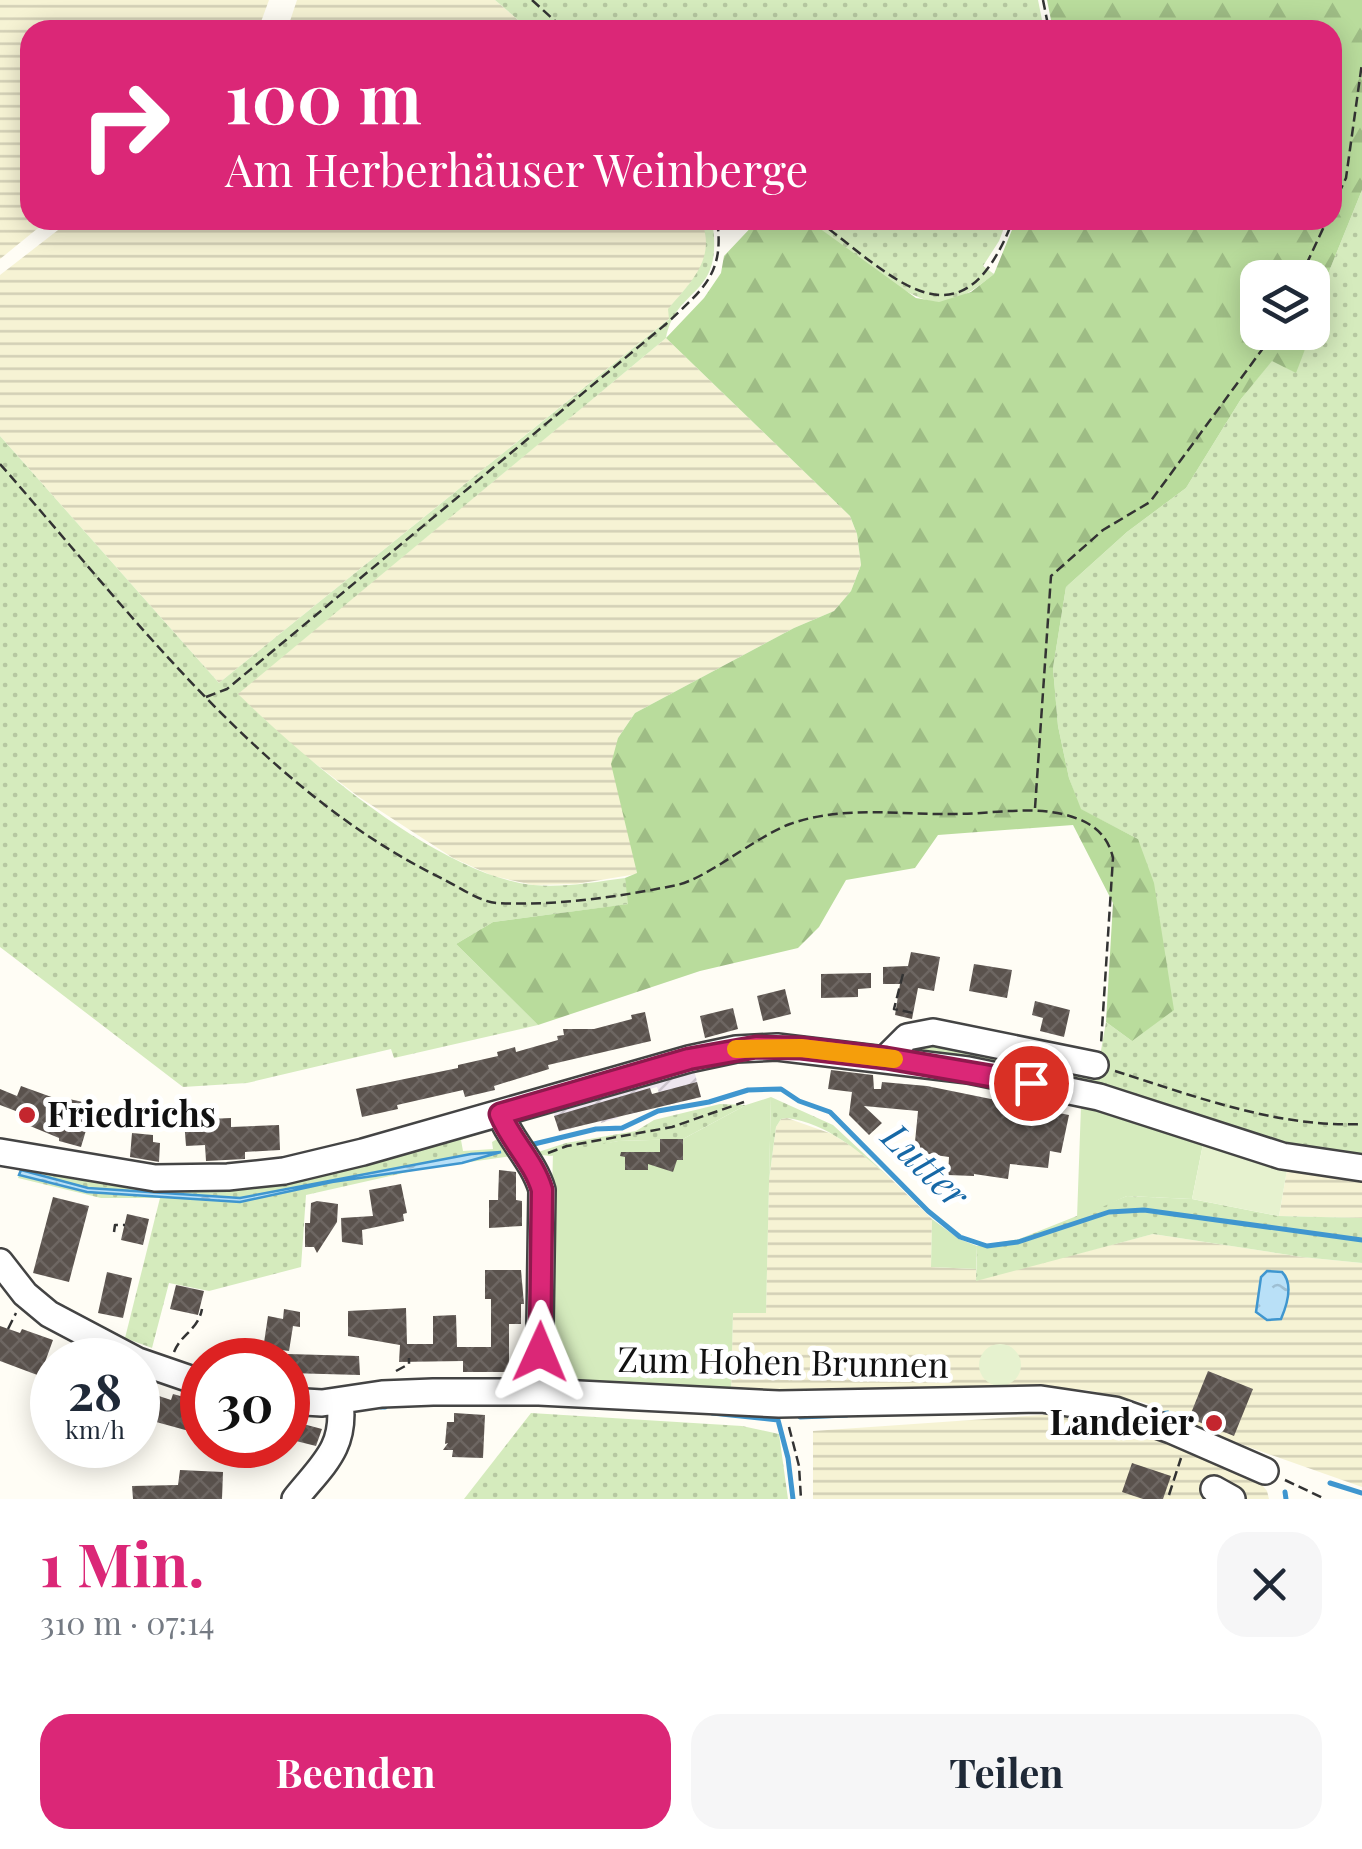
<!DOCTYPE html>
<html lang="de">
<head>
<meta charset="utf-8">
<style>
	body { margin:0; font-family:"Playfair Display",serif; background:#f6f6f7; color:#1f2937; height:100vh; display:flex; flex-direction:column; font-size:38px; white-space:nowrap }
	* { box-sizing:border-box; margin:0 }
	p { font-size:32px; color:#747a83 }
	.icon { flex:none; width:55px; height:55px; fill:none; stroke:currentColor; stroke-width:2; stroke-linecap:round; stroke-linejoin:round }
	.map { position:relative; height:1499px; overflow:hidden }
	.details { display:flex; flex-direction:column; background:#fff; flex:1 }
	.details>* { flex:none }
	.guide { position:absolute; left:20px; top:20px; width:1322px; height:210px; border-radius:30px; box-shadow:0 5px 25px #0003; background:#db2777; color:#fff; overflow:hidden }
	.buttons { position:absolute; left:1240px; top:260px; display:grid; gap:20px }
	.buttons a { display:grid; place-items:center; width:90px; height:90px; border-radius:20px; background:#fff; box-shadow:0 5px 25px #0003; font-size:50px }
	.speed { position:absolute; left:30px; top:1338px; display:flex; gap:20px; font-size:50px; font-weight:700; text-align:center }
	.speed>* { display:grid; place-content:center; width:130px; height:130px; border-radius:50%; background:#fff; box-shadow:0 5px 25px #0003; line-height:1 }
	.speed small { font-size:25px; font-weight:400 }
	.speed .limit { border:15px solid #d22; background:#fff; color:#111 }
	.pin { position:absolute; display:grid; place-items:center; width:85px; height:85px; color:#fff; margin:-42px; border:5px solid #fff; border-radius:50%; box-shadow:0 2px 10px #0007 }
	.me { position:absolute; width:110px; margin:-55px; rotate:1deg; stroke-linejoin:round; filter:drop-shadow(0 0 8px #0008) }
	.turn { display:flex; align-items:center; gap:35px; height:210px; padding:0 40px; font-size:45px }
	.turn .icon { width:130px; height:130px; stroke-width:2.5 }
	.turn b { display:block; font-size:70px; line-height:85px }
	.round { display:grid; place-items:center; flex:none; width:105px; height:105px; border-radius:30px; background:#f6f6f7 }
	.head { display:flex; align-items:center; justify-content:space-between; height:170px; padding:0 40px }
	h1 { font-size:60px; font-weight:700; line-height:75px; color:#db2777 }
	.action { display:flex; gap:20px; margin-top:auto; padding:20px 40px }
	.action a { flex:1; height:115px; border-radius:30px; background:#db2777; color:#fff; font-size:40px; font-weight:700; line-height:115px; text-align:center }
	.action a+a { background:#f6f6f7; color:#1f2937 }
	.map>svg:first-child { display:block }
	.industrial { fill:url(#industrial-furrows) }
	.farmland { fill:url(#farmland-rules) }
	.grass { fill:url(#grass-dots) }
	.forest { fill:url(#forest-firs) }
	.park { fill:#d5ebbd }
	.pitch { fill:#e6f2cf }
	.water { fill:url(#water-ripples); stroke:#3f96cf; stroke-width:2.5 }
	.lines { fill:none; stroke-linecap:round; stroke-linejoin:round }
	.stream { stroke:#3f96cf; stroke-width:5 }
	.building { fill:url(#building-cross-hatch) }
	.minor-casing { stroke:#444; stroke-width:30 }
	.path { stroke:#333; stroke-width:2.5; stroke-dasharray:10 5; stroke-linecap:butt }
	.minor { stroke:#fff; stroke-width:25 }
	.route-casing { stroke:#8e194d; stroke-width:25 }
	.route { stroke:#db2777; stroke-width:18 }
	.slow { stroke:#f59e0b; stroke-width:18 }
	.poi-dot { fill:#c4262e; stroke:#fff; stroke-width:4 }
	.labels { text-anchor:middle; stroke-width:10; stroke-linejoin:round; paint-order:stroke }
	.poi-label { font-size:35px; font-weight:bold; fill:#111; stroke:#fff; text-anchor:start }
	.street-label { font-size:35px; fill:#111; stroke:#fff }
	.water-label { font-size:38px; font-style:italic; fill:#1768a6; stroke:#fff }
</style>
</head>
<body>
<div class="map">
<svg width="1362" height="1499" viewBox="0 0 1362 1499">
	<defs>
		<pattern id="industrial-furrows" width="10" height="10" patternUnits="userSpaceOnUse" patternTransform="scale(2.5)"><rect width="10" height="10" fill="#eee6ef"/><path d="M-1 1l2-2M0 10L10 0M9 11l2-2" fill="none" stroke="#cbc4cc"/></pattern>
		<pattern id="farmland-rules" width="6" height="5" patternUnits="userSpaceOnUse" patternTransform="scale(2.5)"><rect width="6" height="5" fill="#f6f3d4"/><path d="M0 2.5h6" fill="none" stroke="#d2cfb5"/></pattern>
		<pattern id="grass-dots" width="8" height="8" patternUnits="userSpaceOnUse" patternTransform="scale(2.5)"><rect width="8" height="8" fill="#d5ebbd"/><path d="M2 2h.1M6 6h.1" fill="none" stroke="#b6c8a1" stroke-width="1.8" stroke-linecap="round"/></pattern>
		<pattern id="forest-firs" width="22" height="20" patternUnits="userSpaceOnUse" patternTransform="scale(2.5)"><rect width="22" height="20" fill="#b9dc9c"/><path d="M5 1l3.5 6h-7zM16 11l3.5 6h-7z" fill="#9ebc85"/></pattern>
		<pattern id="water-ripples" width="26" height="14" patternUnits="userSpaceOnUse" patternTransform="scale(2.5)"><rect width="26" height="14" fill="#b9e0f7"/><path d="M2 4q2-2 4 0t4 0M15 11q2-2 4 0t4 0" fill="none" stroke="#9ebfd3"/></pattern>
		<pattern id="building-cross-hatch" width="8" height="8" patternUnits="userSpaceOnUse" patternTransform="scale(2.5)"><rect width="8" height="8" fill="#5a524d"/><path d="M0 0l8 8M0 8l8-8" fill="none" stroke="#6d6662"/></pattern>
	</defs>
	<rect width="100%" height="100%" fill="#fffdf5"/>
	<path class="industrial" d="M 694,1070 L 701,1097 L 663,1106 L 657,1087 L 650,1089 L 656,1107 L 631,1114 L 626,1096 L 613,1100 L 618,1118 L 601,1123 L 596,1105 L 586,1124 L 559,1132 L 553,1110 Z"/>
	<path class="farmland" d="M 0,0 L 269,0 L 258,30 L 30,30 L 30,220 L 48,220 L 0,259 Z
		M 297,0 L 495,0 L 530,30 L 287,30 Z
		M 71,220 L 701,220 L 706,230 L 706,250 L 704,266 L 669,309 L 670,318 L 219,683 L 0,436 L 0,275 Z
		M 666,338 L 850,516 L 857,534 L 861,565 L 851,591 L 834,611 L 794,628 L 635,713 L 618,738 L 637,874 L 576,884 L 533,885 L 493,876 L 453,858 L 359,797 L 296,749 L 237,694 Z
		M 787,1118 L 832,1134 L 856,1149 L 890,1178 L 932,1219 L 931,1267 L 976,1269 L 976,1280 L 1153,1234 L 1302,1257 L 1362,1263 L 1362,1487 L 1232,1441 L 1146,1403 L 1086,1390 L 1034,1388 L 731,1393 L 733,1313 L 766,1313 L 769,1180 L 776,1127 L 781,1119 Z
		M 1287,1170 L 1362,1179 L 1362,1218 L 1279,1216 Z
		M 1056,1414 L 1094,1421 L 1182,1447 L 1255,1476 L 1267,1491 L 1269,1499 L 813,1499 L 813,1431 Z"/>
	<path class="grass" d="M 495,0 L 1038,0 L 1044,30 L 530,30 Z
		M 1362,190 L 1362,1159 L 1281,1145 L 1009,1066 L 1009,1059 L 1001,1057 L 998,1064 L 903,1048 L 909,1041 L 1099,1062 L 1106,1022 L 1132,1041 L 1138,839 L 1080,809 L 1069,778 L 1058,726 L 1053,668 L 1066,587 L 1127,532 L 1186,488 L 1241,399 L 1272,360 L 1295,372 L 1306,347 L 1305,333 L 1312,332 L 1313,311 Z
		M 701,220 L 712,220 C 725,299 677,284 666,338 L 238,694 C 305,759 438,875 533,885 C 563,888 595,882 625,878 L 629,904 L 493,922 L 456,944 L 538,1025 L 394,1058 L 391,1049 L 247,1083 L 183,1087 L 0,947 L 0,436 L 219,683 L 669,319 L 668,309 C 691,282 717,258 701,220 Z
		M 808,220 L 1007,220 L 999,241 L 983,266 L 994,274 C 978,287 960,301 939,302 C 908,304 835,240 808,220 Z
		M 771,1097 L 833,1125 L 890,1178 C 861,1153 827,1123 787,1118 L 781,1119 L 776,1127 L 769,1180 Z
		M 720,1104 L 746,1105 L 683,1139 L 618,1141 L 551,1156 L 532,1154 L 566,1143 L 636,1131 L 654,1120 Z
		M 480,1129 L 491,1130 L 461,1140 L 463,1151 L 493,1149 L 492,1142 L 501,1137 L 512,1156 L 421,1169 L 306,1195 L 301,1267 L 209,1291 L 169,1283 L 152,1348 L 125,1338 L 160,1198 L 101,1198 L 18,1178 L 22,1167 L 110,1181 L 367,1161 L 422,1149 Z
		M 1127,1196 L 1192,1199 L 1279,1216 L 1362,1218 L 1362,1263 L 1302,1257 L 1153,1234 L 976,1281 L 977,1246 L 1019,1239 Z
		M 531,1413 L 742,1426 L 779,1434 L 788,1499 L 464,1499 Z"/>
	<path class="forest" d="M 1047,0 L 1362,0 L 1362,190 L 1313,311 L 1312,278 L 1258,278 L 1258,332 L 1305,333 L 1306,347 L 1296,373 L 1272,361 L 1241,399 L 1186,488 L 1127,532 L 1066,587 L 1053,668 L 1058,726 L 1069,778 L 1081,809 L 1138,839 L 1154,883 L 1174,1010 L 1132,1041 L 1106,1022 L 1113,903 L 1073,825 L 938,835 L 915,868 L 846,880 L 819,927 L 798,948 L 700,971 L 538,1025 L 456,944 L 493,922 L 628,904 L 625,878 L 637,873 L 611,764 L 618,738 L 635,713 L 794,628 L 834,611 L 851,591 L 861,565 L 857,534 L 850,516 L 666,338 L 704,298 L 721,273 L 724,256 L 758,220 L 808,220 L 916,298 L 939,302 L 971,292 L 994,274 L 1016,220 L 1332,220 L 1332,30 L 1053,30 Z"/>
	<path class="park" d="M 771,1097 L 766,1313 L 733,1313 L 731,1393 L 547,1381 L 553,1153 L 618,1141 L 683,1139 L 746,1105 Z
		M 1081,1106 L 1136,1118 L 1203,1144 L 1192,1199 L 1127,1196 L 1077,1218 Z
		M 932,1219 L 959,1239 L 977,1246 L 976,1269 L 931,1267 Z"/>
	<path class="pitch" d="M 1203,1144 L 1287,1170 L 1279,1216 L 1192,1199 Z
		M979 1365a21 21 0 1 1 42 0a21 21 0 1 1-42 0Z"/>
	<path class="water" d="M 501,1152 L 462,1163 L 332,1182 L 240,1202 L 87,1192 L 19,1175 L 21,1170 L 88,1188 L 240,1198 L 471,1154 Z
		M 1267,1271 L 1282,1272 C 1294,1284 1287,1305 1281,1319 L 1267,1320 L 1256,1312 L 1261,1277 Z"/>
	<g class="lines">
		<path class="stream" d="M 1003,1059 L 1004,1059
			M 530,1145 L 596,1129 L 622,1128 L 658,1111 L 709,1102 L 748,1090 L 781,1089 L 799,1101 L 830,1112 L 928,1211 L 960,1237 L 987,1246 L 1018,1242 L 1109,1212 L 1144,1210 L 1362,1240
			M 381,1407 L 385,1407
			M 712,1413 L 778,1420 L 788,1458 L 793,1499
			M 1160,1414 L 1168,1413 L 1179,1423
			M 800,1417 L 847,1415
			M 1330,1483 L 1362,1493
			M 1285,1492 L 1286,1499"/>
	</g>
	<path class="building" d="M 911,952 L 940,957 L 934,991 L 918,988 L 912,1019 L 895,1015 L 900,984 L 883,984 L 883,967 L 908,966 Z
		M 974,964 L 1012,970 L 1007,998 L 969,991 Z
		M 871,973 L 871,988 L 858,989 L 858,997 L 821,998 L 821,974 Z
		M 785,989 L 791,1014 L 763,1021 L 757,996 Z
		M 1035,1001 L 1070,1010 L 1064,1037 L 1040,1031 L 1043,1018 L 1032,1015 Z
		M 733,1008 L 738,1029 L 705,1038 L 700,1016 Z
		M 645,1012 L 651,1041 L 548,1065 L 549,1069 L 494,1086 L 495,1090 L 465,1097 L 463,1090 L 397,1105 L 398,1109 L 362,1117 L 356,1089 L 458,1068 L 458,1065 L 498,1056 L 497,1052 L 515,1047 L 516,1052 L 558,1040 L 557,1036 L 564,1035 L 563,1029 L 594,1029 L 632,1019 L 631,1015 Z
		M 831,1070 L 873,1075 L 874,1089 L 881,1089 L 882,1082 L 927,1086 L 1069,1115 L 1061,1153 L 1050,1151 L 1048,1168 L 1010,1164 L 1008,1179 L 974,1174 L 974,1176 L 948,1175 L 949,1157 L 914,1152 L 918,1111 L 864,1106 L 882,1123 L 869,1135 L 849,1115 L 852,1092 L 828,1089 Z
		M 697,1082 L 701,1097 L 559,1131 L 554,1116 L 650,1088 L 652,1094 Z
		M 21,1086 L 68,1103 L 69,1099 L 83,1102 L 81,1109 L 102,1115 L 98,1130 L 87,1127 L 81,1147 L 59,1141 L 59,1138 L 18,1121 L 21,1113 L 0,1105 L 0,1089 L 17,1096 Z
		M 231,1118 L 231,1127 L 279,1125 L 280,1150 L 245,1152 L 245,1159 L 206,1161 L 205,1145 L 186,1146 L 184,1120 Z
		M 132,1133 L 153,1135 L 153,1142 L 160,1143 L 159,1162 L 130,1157 Z
		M 660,1139 L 683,1139 L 683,1160 L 677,1160 L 673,1172 L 648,1164 L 648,1170 L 625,1170 L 625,1157 L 620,1156 L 621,1152 L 660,1152 Z
		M 499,1170 L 516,1172 L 516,1200 L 522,1201 L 522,1226 L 489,1228 L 489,1200 L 498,1200 Z
		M 401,1184 L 407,1213 L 403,1214 L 404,1221 L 362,1230 L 363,1245 L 342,1242 L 341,1218 L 373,1216 L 369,1190 Z
		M 53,1197 L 89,1206 L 69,1282 L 33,1273 Z
		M 317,1201 L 338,1204 L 337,1222 L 317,1253 L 314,1247 L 305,1247 L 305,1223 L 310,1223 L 311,1203 Z
		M 127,1214 L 149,1219 L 143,1245 L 121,1240 Z
		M 485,1270 L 521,1270 L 524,1304 L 521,1304 L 521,1324 L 509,1324 L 509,1372 L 463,1372 L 463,1361 L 399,1362 L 400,1345 L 348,1336 L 348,1311 L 406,1308 L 407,1344 L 433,1344 L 433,1316 L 456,1315 L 457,1347 L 491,1347 L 491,1299 L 485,1299 Z
		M 107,1272 L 132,1278 L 123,1318 L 98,1313 Z
		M 176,1285 L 204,1291 L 198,1315 L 170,1309 Z
		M 284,1309 L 300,1312 L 300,1327 L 293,1326 L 289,1351 L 281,1350 L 279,1360 L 262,1356 L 268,1316 L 283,1319 Z
		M 0,1326 L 20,1333 L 22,1329 L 53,1340 L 40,1376 L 0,1361 Z
		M 288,1354 L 359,1356 L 360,1375 L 288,1373 Z
		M 1208,1371 L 1253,1389 L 1234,1436 L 1189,1418 Z
		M 138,1389 L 171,1400 L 173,1394 L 198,1401 L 189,1431 L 138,1417 Z
		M 454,1413 L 485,1415 L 483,1458 L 452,1457 L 453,1450 L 443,1450 L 448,1443 L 445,1444 L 447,1422 L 454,1422 Z
		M 288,1420 L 322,1429 L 316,1446 L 288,1439 Z
		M 1132,1463 L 1171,1476 L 1163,1499 L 1143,1499 L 1122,1492 Z
		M 180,1470 L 223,1472 L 222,1499 L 133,1499 L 132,1486 L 178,1485 Z"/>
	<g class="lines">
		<g class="minor-casing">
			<path id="minor" d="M 886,1058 L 907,1037 L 933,1032 L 1095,1065
				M 500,1114 C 511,1141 534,1162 542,1190 L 539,1392
				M 0,1152 L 155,1178 L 228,1177 L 284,1171 L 363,1152 L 689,1059 L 736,1049 L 777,1047 L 968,1070 L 1099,1097 L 1282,1156 L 1362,1168
				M 0,1262 L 25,1294 L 49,1314 L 136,1360
				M 138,1361 L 202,1383
				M 288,1401 L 322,1403 L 382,1394 L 433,1392 L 539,1392 L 779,1404 L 1041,1399 L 1115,1410 L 1171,1430 L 1265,1471
				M 1214,1489 L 1232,1499
				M 295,1499 C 323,1464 346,1448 340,1401"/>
		</g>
		<path class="path" d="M 532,0 L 565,30
			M 1043,0 L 1049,30
			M 1332,208 L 1346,178 L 1362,63
			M 817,220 C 895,278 961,355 1013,220
			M 1300,278 L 1327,220
			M 0,464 C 130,612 262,791 443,879 C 459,887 480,902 497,903 C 557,906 618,897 677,885 C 708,878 755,837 790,824 C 844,805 898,815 954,814 C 997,814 1040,803 1081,820 C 1099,828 1109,840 1113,858 L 1101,1044
			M 206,697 L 227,689 L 666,324 C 703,289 725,274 717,220
			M 1035,808 L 1051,576 L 1103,530 L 1150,502 L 1275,332
			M 903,974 L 894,1009 L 913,1013
			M 1115,1071 C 1194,1096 1278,1128 1362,1124
			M 548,1153 L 567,1146 L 672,1127 L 744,1102
			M 114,1232 L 115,1225 L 125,1225
			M 8,1329 L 16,1313
			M 174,1352 C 181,1334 198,1330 202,1309
			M 396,1371 L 409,1364 L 409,1358
			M 789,1427 L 799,1466 L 801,1499
			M 1285,1480 L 1325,1499
			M 1169,1495 L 1181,1458"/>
		<use href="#minor" class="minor"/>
	</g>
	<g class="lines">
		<g class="route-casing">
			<path id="route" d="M 540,1352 L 542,1190 C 534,1162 511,1141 500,1114 L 689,1059 L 756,1047 L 801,1048 L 886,1058 L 1031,1083"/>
		</g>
		<use href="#route" class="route"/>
		<path class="slow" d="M 736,1049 L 801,1048 L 894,1059"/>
	</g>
	<g class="poi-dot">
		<circle cx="27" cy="1115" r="10"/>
		<circle cx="1214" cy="1423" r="10"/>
	</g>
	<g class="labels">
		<g class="poi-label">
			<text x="47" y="1127">Friedrichs</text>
			<text x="1194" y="1435" text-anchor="end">Landeier</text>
		</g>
		<g class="street-label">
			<text transform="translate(783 1363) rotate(1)" y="12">Zum Hohen Brunnen</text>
		</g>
		<g class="water-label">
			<text transform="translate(925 1166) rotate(44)" y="13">Lutter</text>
		</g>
	</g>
</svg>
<div class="buttons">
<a><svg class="icon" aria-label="layers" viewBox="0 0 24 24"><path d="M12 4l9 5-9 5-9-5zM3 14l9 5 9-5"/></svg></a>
</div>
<div class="speed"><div>28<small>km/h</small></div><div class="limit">30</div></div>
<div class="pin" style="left:1031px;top:1083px;background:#d93025"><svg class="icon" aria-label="arrive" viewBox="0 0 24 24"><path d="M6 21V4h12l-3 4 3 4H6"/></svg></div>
<svg class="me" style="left:540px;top:1352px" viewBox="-20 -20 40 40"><path d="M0-17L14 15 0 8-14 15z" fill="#db2777" stroke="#fff" stroke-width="4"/></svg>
<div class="guide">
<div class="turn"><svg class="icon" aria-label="right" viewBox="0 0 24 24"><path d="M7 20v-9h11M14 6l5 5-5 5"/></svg><div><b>100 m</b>Am Herberhäuser Weinberge</div></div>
</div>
</div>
<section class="details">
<div class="head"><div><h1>1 Min.</h1><p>310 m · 07:14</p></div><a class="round"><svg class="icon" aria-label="close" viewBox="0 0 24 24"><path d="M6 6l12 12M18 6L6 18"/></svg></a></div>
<div class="action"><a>Beenden</a><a>Teilen</a></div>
</section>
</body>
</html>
